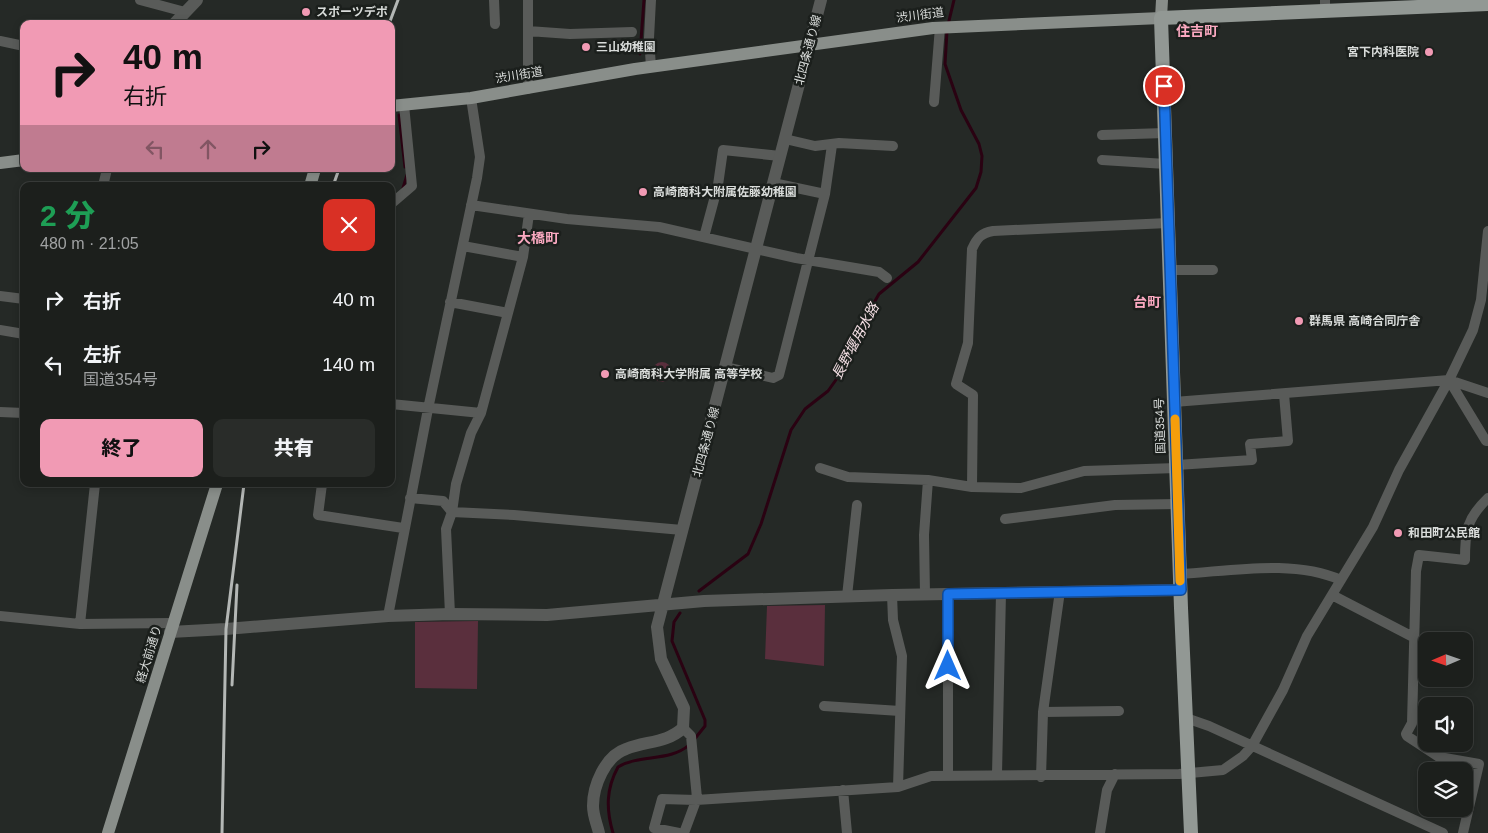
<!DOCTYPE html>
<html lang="ja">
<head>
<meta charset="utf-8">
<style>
	body { margin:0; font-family:Arial,"Noto Sans JP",sans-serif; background:#292c29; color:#f1f3f6; height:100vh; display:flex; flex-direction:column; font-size:19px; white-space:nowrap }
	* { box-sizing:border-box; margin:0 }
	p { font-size:16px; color:#a0a2a3 }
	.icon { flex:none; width:28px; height:28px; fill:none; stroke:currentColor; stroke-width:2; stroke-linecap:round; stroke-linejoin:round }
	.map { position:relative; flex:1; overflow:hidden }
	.side { position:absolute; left:20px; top:182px; width:375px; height:305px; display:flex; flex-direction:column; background:#1c1f1c; border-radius:10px; box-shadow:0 2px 8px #0003,0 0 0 1px #3a3d3b }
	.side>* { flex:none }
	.guide { position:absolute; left:20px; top:20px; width:375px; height:152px; border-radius:10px; box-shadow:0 2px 8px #0003,0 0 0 1px #3a3d3b; background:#f19ab4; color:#111; overflow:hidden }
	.needle { width:32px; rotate:268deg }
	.tools { position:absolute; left:1418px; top:632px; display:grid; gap:10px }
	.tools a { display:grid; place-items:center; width:55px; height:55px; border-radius:10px; background:#1c1f1c; box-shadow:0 2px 8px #0003,0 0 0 1px #3a3d3b; font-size:25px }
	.pin { position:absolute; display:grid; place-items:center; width:42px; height:42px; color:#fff; margin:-21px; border:2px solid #fff; border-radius:50%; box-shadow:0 1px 5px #0007 }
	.me { position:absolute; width:55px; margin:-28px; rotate:0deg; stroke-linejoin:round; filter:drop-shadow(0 0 4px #0008) }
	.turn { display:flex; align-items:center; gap:18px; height:105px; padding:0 20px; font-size:22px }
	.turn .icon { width:65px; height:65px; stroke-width:2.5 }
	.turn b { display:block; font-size:35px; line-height:42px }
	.lanes { display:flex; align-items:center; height:48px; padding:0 20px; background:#0003; justify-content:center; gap:25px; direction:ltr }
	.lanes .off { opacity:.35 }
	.round { display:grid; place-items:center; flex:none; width:52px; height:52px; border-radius:10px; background:#292c29 }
	.summary { display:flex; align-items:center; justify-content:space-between; height:85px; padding:0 20px }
	h1 { font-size:30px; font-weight:800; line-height:38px; color:#1e9e55 }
	.cta { display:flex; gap:10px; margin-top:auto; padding:10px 20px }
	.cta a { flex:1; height:58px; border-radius:10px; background:#f19ab4; color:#111; font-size:20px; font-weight:800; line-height:58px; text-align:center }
	.cta a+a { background:#292c29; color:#f1f3f6 }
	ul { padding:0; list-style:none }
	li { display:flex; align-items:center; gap:15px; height:65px; padding:0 20px }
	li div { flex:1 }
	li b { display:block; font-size:19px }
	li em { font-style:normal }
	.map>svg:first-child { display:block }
	.garden { fill:#5a2f3d }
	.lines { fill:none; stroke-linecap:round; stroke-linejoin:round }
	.stream { stroke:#2a0212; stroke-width:3 }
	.minor { stroke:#595b59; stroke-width:10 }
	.tertiary { stroke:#595b59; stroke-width:12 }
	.primary { stroke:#898e8a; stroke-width:12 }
	.trunk { stroke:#929894; stroke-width:14 }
	.rail { stroke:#b4b7b5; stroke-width:3 }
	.route-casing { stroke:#114b97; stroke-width:12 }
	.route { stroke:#1a73e8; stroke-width:9 }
	.slow { stroke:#f59e0b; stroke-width:9 }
	.poi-dot { fill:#f19ab4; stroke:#1b1f1c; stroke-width:2 }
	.labels { text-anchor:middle; stroke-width:5; stroke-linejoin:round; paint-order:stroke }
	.poi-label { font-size:12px; font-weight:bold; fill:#d9dcda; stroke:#1b1f1c; text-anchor:start }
	.street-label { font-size:12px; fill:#d9dcda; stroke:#1b1f1c }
	.neighbourhood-label { font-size:14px; font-weight:bold; fill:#fba9c1; stroke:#1b1f1c }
	.water-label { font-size:14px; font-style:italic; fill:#f3dee3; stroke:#1b1f1c }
</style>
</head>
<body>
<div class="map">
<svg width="1488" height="833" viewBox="0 0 1488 833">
	<rect width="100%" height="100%" fill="#252926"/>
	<path class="garden" d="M652 372a10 10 0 1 1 20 0a10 10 0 1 1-20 0Z
		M 825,605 L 824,666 L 765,659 L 767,606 Z
		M 478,621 L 477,689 L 415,688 L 415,622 Z"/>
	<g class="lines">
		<path class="stream" d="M 948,25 L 954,0
			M 640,54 L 644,0
			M 399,115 L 405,167
			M 403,188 L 407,175
			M 699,591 L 748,554 L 761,524 L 791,430 L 805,409 L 828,391 L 843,370 L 875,301 L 879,294 L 918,262 L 976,188 L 981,172 L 982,156 L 979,144 L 961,110 L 945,64 L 947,31
			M 680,613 L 674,622 L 672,641 L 705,720 L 705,726 L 693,741
			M 613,833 C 606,809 606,789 618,767 C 639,754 670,762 689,745"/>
		<path class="minor" d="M 140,0 L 185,12
			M 494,0 L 495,24
			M 651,0 L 649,38 L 651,67
			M 1325,0 L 1325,11
			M 528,31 L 570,34 L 632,32
			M 0,41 L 24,46
			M 528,89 L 528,0
			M 934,102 L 940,27
			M 1102,135 L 1165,133
			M 785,139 L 815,146 L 839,143 L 893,146
			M 1102,160 L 1166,164
			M 773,183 L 825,194
			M 103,186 L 107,169
			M 391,204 L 412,186 L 404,105
			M 471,205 L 567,219 L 659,227 L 796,258 L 879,272 L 887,278
			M 704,237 L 718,185 L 723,150 L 780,156
			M 463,246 L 523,257
			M 1170,270 L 1213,270
			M 0,296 L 24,299
			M 508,313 L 523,257 L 529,214
			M 0,330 L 24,334
			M 726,367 L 773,378 L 779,375 L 825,194 L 832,145
			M 1449,380 L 1486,441 L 1488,441
			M 1174,402 L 1449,380 L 1488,393
			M 391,404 L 481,413
			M 0,412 L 24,413
			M 1177,465 L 1252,460 L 1250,444 L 1288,441 L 1284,394
			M 820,468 L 848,477 L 928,480 L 972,487 L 1021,488 L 1084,471 L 1177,468
			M 322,484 L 318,515 L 403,528
			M 972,487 L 973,395 L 956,384 L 968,343 L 972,249 C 977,238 981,233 993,231 L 1168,223
			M 410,498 L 443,501 L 452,512 L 514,515 L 682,530
			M 1005,519 L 1115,505 L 1178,504
			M 1180,574 C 1232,571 1293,559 1341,580
			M 925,594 L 924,535 L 928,480
			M 892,595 L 893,620 L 902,656 L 898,787
			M 1332,595 L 1413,637
			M 847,596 L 857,505
			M 450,614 L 446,529 L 452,512 L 456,484 L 471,433 L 481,413 L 508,313 L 450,302
			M 0,616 L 80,624 L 172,623
			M 388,616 L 428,409 L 477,178 L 480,157 L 471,98
			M 80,624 L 95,484
			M 824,706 L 900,711
			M 1043,712 L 1119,711
			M 1186,718 L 1209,726 L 1443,833
			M 683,728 L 691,736 L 697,798 L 684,833
			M 997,774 L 1001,593
			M 948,776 L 948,593
			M 1041,777 L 1043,712 L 1060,591
			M 843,790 L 847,833
			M 679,833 L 654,828 L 662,799 L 696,800 L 898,787 L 931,776 L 1179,774 L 1223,770 L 1243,756 L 1252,746 L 1283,690 L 1307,636 L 1373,527 L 1399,470 L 1449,380 L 1473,330 L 1481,300 L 1488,231
			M 1100,833 L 1107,790 L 1115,774
			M 1463,833 L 1479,764 L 1439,757 L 1407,736 L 1406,734 L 1412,723 L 1416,571 L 1419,555 L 1465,560 C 1465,532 1466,519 1488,498"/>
		<path class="tertiary" d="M 174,24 L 197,0
			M 170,632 L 226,629 L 388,616 L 450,614 L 547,615 L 704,601 L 892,595 L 1181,590
			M 599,833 C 597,824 593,816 593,806 C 593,786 605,756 626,749 C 646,741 667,743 683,728 L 684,708 L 661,659 L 657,627 L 821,0"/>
		<path class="primary" d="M 391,106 L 471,98 L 635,69 L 933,28 L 1161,18 L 1162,0
			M 0,163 L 24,160
			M 310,186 L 315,169
			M 108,833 L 217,484"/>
		<path class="trunk" d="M 1191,833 L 1181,608 L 1161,18 L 1488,4"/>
		<path class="rail" d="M 389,24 L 398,0
			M 333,186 L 339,169
			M 232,685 L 237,585
			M 222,833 L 226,629 L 244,484"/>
	</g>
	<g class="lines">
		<g class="route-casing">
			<path id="route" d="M 948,666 L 948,594 L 1181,590 L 1164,86"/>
		</g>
		<use href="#route" class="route"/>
		<path class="slow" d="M 1175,419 L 1180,581"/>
	</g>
	<g class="poi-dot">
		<circle cx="306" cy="12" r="5"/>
		<circle cx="586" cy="47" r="5"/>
		<circle cx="1429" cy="52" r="5"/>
		<circle cx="643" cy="192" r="5"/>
		<circle cx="1299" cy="321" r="5"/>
		<circle cx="605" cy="374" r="5"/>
		<circle cx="1398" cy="533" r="5"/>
	</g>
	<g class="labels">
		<g class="poi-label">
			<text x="316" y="16">スポーツデポ</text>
			<text x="596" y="51">三山幼稚園</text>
			<text x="1419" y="56" text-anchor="end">宮下内科医院</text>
			<text x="653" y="196">高崎商科大附属佐藤幼稚園</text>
			<text x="1309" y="325">群馬県 高崎合同庁舎</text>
			<text x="615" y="378">高崎商科大学附属 高等学校</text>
			<text x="1408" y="537">和田町公民館</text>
		</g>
		<g class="street-label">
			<text transform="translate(920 15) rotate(-7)" y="4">渋川街道</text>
			<text transform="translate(808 50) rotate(-75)" y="4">北四条通り線</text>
			<text transform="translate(519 75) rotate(-9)" y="4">渋川街道</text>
			<text transform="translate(1160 426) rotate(-92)" y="4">国道354号</text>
			<text transform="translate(706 442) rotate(-75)" y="4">北四条通り線</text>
			<text transform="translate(149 654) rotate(-73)" y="4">経大前通り</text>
		</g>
		<g class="neighbourhood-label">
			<text x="1197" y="36">住吉町</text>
			<text x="538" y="243">大橋町</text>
			<text x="1147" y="307">台町</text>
		</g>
		<g class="water-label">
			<text transform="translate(855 341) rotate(-62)" y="5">長野堰用水路</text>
		</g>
	</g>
</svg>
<div class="tools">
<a><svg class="needle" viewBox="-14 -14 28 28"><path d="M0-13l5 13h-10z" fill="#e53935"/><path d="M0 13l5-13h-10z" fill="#a0a2a3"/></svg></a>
<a><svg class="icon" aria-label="sound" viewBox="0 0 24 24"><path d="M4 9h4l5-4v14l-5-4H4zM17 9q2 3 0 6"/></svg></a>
<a><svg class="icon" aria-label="layers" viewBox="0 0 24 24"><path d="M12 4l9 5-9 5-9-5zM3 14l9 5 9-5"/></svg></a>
</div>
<div class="pin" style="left:1164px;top:86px;background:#d93025"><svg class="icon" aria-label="arrive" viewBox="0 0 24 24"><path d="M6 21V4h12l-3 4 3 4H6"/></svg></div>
<svg class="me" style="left:948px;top:666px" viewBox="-20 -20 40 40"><path d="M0-17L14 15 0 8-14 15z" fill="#1a73e8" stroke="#fff" stroke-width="4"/></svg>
<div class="guide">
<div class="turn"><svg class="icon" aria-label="right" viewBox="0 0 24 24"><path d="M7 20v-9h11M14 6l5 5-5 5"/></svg><div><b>40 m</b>右折</div></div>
<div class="lanes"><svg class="icon off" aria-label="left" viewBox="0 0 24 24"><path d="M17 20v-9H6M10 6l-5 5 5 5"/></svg><svg class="icon off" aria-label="ahead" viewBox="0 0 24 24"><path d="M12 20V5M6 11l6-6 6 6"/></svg><svg class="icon" aria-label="right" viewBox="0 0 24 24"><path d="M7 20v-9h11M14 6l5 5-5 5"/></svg></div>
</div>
<section class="side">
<div class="summary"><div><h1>2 分</h1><p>480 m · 21:05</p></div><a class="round" style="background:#d93025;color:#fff"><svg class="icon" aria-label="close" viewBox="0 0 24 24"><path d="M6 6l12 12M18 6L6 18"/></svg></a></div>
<ul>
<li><svg class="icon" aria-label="right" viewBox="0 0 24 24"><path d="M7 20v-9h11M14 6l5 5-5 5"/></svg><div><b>右折</b></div><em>40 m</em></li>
<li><svg class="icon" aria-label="left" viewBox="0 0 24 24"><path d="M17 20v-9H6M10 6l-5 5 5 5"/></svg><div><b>左折</b><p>国道354号</p></div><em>140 m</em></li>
</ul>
<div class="cta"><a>終了</a><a>共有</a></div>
</section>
</div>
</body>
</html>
